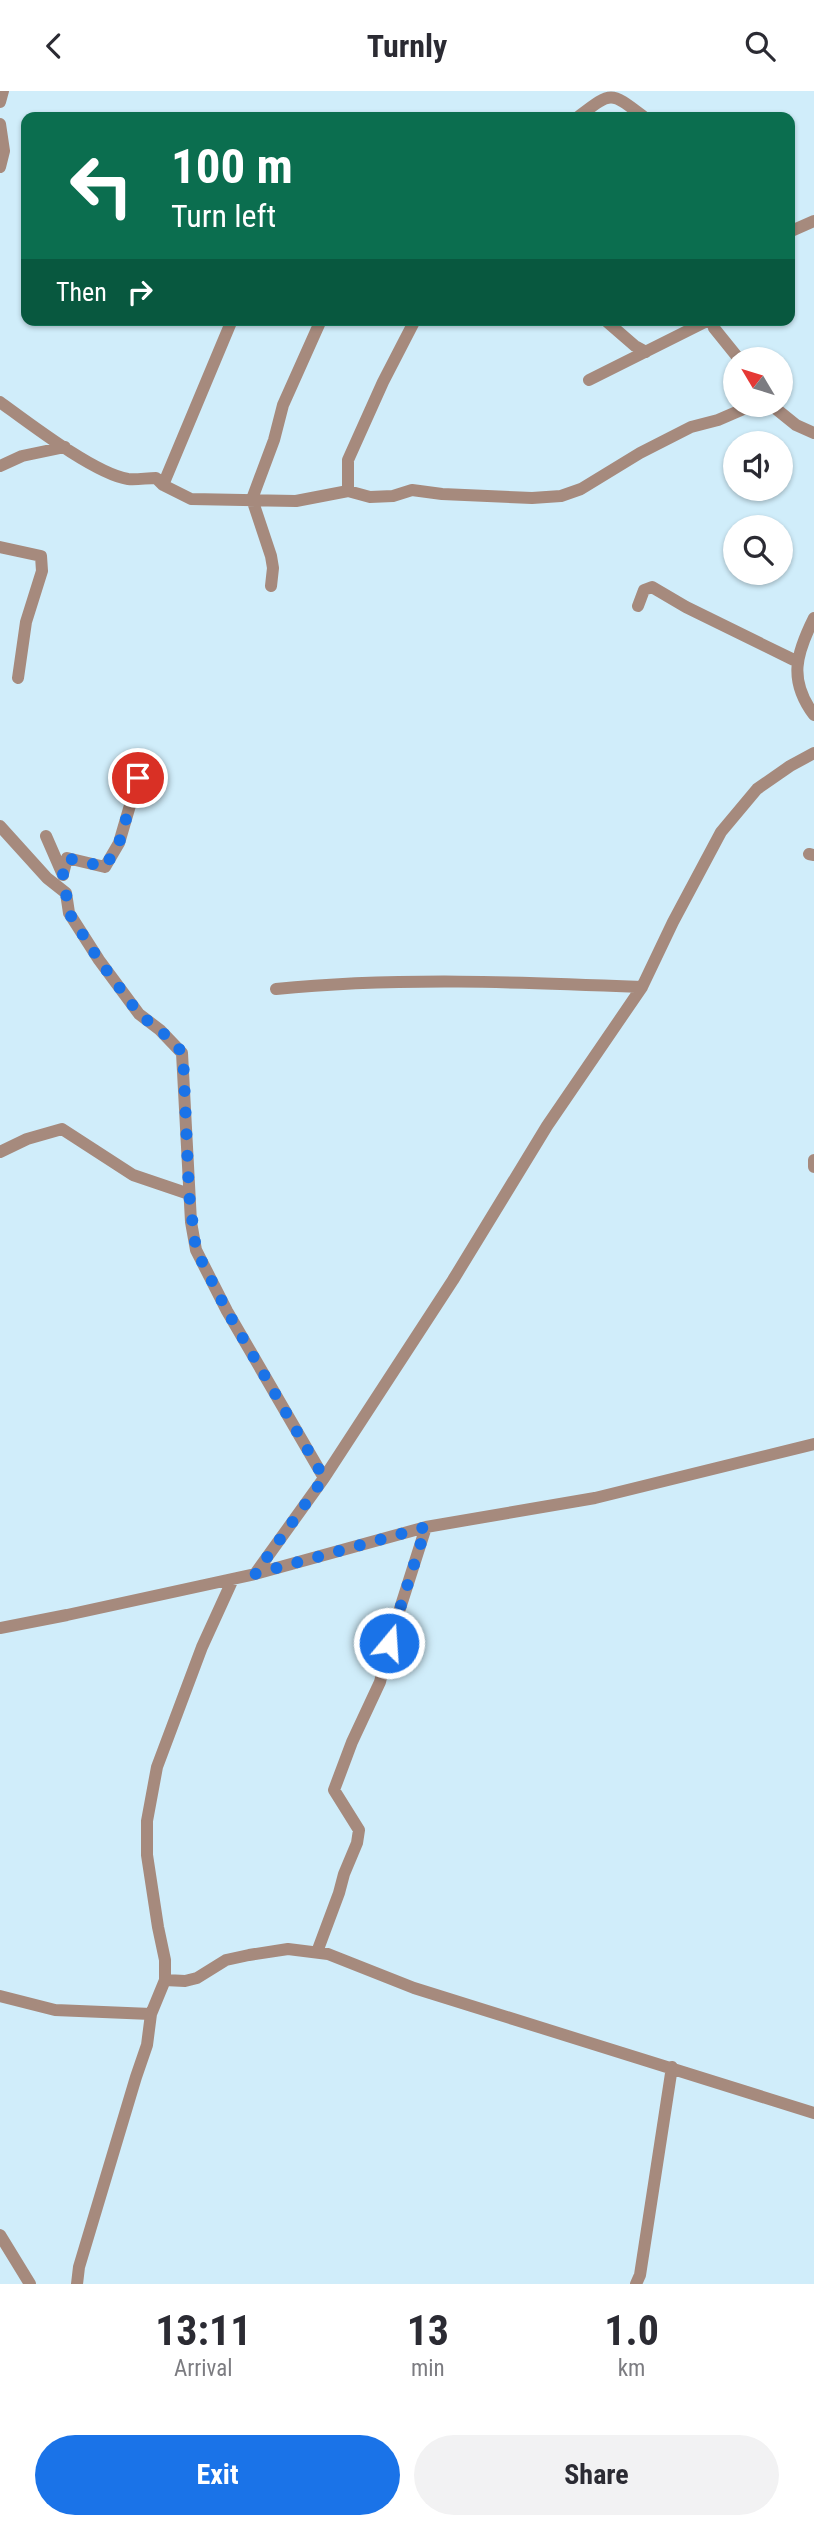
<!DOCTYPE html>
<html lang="en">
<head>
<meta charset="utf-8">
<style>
	body { margin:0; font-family:"Roboto Condensed",sans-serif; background:#f2f2f3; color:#2b2b33; height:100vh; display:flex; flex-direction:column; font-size:26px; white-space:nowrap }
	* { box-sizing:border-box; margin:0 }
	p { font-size:23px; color:#7c7c81 }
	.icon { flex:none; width:38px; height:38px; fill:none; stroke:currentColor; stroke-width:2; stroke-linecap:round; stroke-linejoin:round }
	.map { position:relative; height:2193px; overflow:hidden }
	.sheet { display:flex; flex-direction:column; background:#fff; flex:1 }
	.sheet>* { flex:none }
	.hud { position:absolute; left:21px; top:21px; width:774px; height:214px; border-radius:14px; box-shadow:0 2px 5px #0004; background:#0b6e4f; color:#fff; overflow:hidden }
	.needle { width:46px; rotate:308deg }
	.tools { position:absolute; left:723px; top:256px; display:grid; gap:14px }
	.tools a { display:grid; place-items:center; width:70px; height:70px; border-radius:50%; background:#fff; box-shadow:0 2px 5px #0004; font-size:35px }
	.pin { position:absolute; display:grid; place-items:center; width:60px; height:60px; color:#fff; margin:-30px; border:4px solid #fff; border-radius:50%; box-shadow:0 2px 7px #0007 }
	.me { position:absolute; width:77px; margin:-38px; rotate:18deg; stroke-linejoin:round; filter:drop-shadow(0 0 5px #0008) }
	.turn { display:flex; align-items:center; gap:24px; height:147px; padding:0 35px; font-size:32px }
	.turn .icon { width:91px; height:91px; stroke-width:2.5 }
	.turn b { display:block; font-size:49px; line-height:60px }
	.then { display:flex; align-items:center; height:66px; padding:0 35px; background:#0003; gap:14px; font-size:26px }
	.eta { display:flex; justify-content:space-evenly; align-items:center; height:119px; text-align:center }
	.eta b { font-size:42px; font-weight:700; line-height:49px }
	.cta { display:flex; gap:14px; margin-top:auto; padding:14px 35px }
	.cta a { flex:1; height:80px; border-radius:42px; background:#1a73e8; color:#fff; font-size:28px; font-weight:700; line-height:80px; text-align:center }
	.cta a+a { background:#f2f2f3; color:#2b2b33 }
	header { display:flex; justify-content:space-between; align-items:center; height:91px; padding:0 35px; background:#fff; font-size:32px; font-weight:700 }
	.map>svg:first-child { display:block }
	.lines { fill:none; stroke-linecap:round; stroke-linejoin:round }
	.minor { stroke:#a68a7d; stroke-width:12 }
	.route { stroke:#1a73e8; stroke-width:12; stroke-dasharray:0 21.6 }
</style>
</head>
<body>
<header><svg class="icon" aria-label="back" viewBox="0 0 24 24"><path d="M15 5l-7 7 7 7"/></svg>Turnly<svg class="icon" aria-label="search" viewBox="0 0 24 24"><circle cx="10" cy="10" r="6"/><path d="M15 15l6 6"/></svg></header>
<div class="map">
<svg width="814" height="2193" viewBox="0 0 814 2193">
	<rect width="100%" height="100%" fill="#d0edfa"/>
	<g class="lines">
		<path class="minor" d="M 0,11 L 3,0
			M 578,26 C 612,0 610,0 644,26
			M 0,33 L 4,60 L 0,76
			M 789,141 L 814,130
			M 605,229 L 635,255 L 646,261
			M 712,229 L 714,237 L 739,268
			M 589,289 L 709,229
			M 0,311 C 29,332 95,383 128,388 C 136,389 147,387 156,387 L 163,394 L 191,408 L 296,410 L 348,400 L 370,406 L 393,405 L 412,399 L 442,403 L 532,407 L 561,405 L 581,398 L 640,362 L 691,336 L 718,329 L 755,313
			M 770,313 L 796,334 L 814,342
			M 0,375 L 22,365 L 65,356
			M 163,394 L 232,229
			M 348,400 L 348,369 L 383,291 L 415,229
			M 0,456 L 41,465 L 42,480 L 26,531 L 18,587
			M 271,495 L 273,477 L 271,465 L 252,408 L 274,349 L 283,314 L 321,229
			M 638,515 L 644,499 L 652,496 L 686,516 L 796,570
			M 814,527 C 796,563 788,589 814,624
			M 0,735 L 47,787 L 66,802 L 69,822 L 99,869 L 139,923 L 160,939 L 182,962 L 191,1131 L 196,1159 L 227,1220 L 324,1387
			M 46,745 L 63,784
			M 809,763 L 814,764
			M 63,783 L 67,767 L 105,776 L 119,752 L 138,687
			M 276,898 C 397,886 521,891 642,896
			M 0,1061 L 27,1048 L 62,1038 L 133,1084 L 189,1103
			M 814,1069 L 814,1076
			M 255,1483 L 324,1387 L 453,1189 L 547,1035 L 642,896 L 673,831 L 721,741 L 757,698 L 790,675 L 814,662
			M 0,1537 L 67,1524 L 255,1483 L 426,1436 L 595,1407 L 814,1353
			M 317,1861 L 339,1802 L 344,1783 L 357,1752 L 359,1739 L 334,1699 L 352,1651 L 380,1591 L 389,1552 L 426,1436
			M 165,1889 L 185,1890 L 197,1887 L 226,1869 L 249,1864 L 288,1858 L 328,1863 L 414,1897 L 814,2022
			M 0,1905 L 55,1919 L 151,1923
			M 0,2144 L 30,2193
			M 77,2193 L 79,2176 L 136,1986 L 147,1954 L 151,1923 L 165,1889 L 165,1869 L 158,1836 L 147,1764 L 147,1730 L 157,1676 L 202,1556 L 233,1488
			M 636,2193 L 640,2184 L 672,1976"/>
	</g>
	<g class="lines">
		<path class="route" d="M 138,687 L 119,752 L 105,776 L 67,767 L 63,783 L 69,822 L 99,869 L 139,923 L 160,939 L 183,962 L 189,1103 L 196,1159 L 227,1220 L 324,1387 L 255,1483 L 426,1436 L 389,1552"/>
	</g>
</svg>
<div class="tools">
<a><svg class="needle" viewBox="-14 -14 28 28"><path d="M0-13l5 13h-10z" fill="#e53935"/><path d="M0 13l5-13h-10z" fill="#7c7c81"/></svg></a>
<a><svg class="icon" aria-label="sound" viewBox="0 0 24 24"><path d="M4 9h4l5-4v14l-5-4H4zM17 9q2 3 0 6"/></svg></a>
<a><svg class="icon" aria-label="search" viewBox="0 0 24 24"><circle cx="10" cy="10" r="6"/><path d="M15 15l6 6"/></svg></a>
</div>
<div class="pin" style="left:138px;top:687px;background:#d93025"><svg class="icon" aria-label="arrive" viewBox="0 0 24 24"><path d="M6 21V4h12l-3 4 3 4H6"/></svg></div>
<svg class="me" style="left:389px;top:1552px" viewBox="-20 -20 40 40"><circle r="17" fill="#1a73e8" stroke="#fff" stroke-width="3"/><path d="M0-11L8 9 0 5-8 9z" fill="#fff"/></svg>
<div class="hud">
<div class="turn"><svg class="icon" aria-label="left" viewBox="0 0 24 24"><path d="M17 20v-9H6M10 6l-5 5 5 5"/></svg><div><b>100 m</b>Turn left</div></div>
<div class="then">Then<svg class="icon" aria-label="right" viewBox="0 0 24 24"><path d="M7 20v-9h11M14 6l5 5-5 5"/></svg></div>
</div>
</div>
<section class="sheet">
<div class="eta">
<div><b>13:11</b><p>Arrival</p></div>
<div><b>13</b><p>min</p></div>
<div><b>1.0</b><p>km</p></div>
</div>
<div class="cta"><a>Exit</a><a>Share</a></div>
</section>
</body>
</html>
